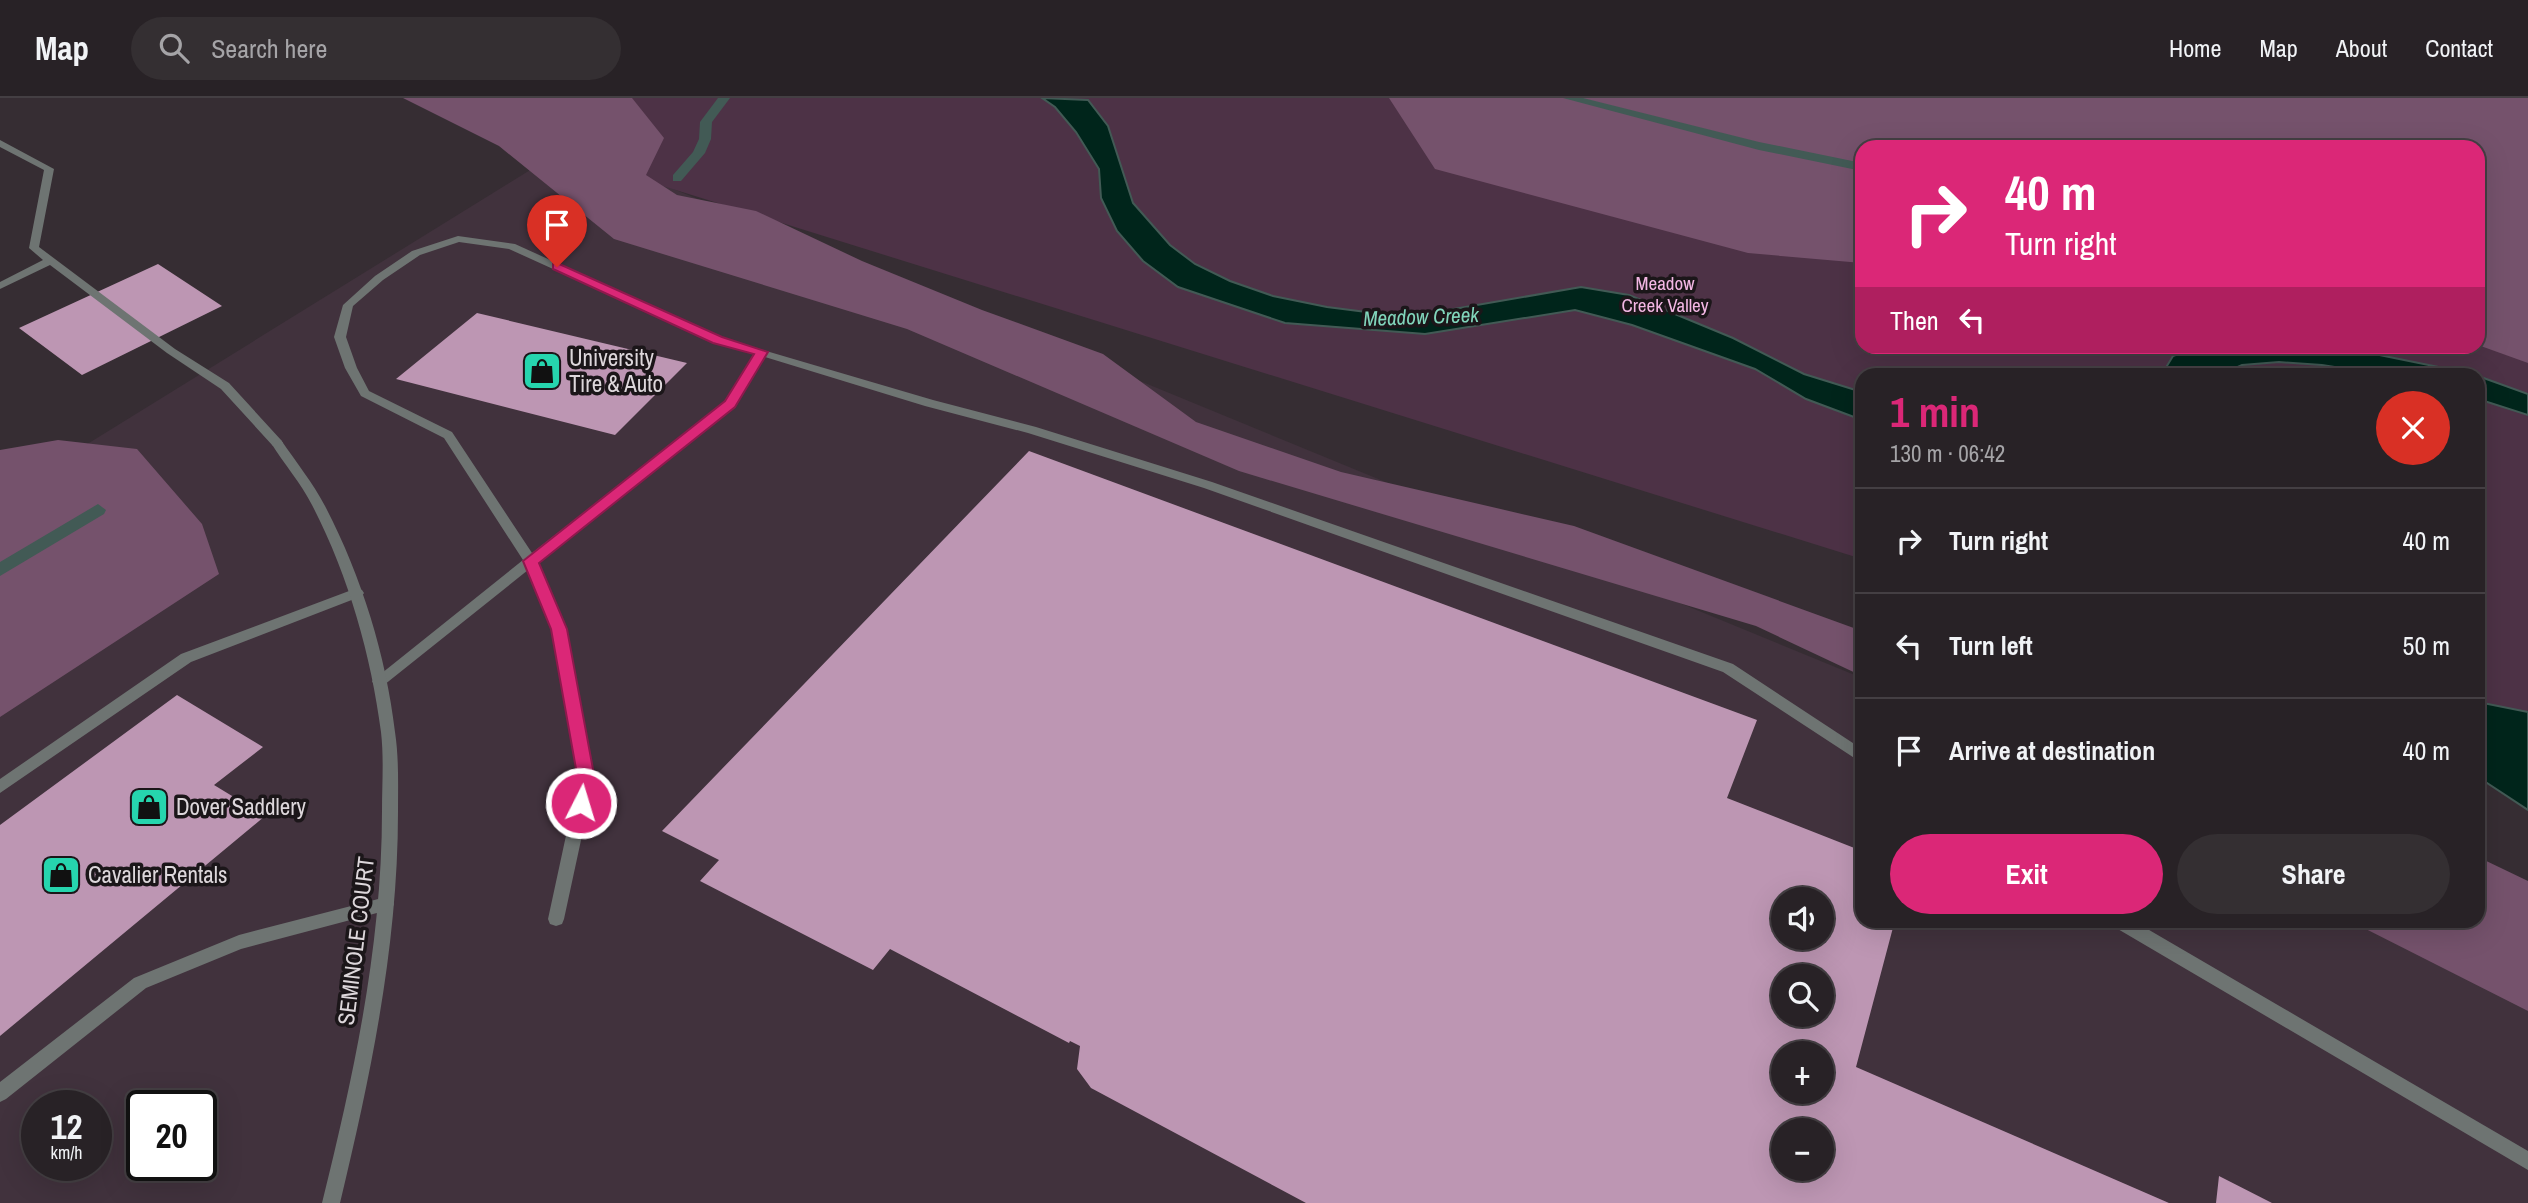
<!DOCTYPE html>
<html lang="en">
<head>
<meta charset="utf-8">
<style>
	body { margin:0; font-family:"Archivo Narrow",sans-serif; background:#342f32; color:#f1f3f6; height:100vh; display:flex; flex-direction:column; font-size:26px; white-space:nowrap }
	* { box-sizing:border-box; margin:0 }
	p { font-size:23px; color:#a5a4a7 }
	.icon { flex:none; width:38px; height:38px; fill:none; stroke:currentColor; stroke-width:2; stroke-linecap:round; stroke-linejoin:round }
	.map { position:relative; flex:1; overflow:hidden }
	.panel { position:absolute; left:1855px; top:270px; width:630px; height:560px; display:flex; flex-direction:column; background:#282226; border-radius:21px; box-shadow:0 7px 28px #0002,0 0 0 2px #443f43 }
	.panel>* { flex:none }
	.top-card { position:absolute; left:1855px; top:42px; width:630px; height:214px; border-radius:21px; box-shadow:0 7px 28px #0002,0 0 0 2px #443f43; background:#db2777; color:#fff; overflow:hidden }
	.tools { position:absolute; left:1771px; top:789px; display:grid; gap:14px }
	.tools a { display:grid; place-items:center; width:63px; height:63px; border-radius:50%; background:#282226; box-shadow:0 7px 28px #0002,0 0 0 2px #443f43; font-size:35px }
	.speed { position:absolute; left:21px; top:992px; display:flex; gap:14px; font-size:35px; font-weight:700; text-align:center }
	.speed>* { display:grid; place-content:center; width:91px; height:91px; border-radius:50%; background:#282226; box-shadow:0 7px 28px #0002,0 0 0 2px #443f43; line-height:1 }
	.speed small { font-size:18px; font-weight:400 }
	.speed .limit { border:4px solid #111; border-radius:10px; background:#fff; color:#111 }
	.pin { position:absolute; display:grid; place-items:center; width:60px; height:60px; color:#fff; margin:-72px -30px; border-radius:50% 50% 50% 0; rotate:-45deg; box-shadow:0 0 7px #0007 }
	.pin .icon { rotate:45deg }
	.me { position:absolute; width:77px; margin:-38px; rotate:5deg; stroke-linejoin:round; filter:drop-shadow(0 0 5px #0008) }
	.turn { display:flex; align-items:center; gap:24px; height:147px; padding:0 35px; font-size:32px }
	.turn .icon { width:91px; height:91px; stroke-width:2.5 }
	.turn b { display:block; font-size:49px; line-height:60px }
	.then { display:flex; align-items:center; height:66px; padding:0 35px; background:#0003; gap:14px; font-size:26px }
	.round { display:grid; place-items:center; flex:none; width:74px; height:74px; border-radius:37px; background:#342f32 }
	.summary { display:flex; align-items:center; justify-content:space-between; height:119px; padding:0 35px }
	h1 { font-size:42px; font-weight:700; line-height:52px; color:#db2777 }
	.primary-button { display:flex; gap:14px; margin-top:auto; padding:14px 35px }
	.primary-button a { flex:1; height:80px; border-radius:42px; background:#db2777; color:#fff; font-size:28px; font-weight:700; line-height:80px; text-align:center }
	.primary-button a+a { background:#342f32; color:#f1f3f6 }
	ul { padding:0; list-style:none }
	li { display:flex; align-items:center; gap:21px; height:105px; padding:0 35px; border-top:2px solid #443f43 }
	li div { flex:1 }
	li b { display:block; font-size:26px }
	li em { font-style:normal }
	header { display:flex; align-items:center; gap:42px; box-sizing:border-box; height:98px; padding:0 35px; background:#282226; border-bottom:2px solid #443f43 }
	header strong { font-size:33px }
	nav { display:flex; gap:38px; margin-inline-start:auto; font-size:24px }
	.search { width:490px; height:63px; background:#342f32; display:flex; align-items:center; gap:18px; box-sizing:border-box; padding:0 24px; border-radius:38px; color:#a5a4a7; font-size:26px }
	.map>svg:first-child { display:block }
	.built { fill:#41323d; fill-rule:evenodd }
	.green { fill:#4d3246; fill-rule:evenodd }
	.forest { fill:#75526c }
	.water { fill:#00251b; stroke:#425a55; stroke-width:2 }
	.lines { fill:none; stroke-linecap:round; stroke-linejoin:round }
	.stream { fill:#425a55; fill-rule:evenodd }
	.building { fill:#bd96b3; fill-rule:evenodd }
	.lane { fill:#6e7472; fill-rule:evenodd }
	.street { fill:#6e7472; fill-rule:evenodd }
	.route { fill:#db2777; stroke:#8e194d; stroke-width:2 }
	.labels { text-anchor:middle; stroke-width:7; stroke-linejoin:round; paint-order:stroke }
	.far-park-label { font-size:19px; fill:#f3b7e4; stroke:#1b1619 }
	.far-water-label { font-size:21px; font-style:italic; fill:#81d5bb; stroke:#1b1619 }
	.poi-label { font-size:23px; fill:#ddd7db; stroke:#1b1619; text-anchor:start }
	.street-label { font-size:23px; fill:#ddd7db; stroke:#1b1619 }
</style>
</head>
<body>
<header>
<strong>Map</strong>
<div class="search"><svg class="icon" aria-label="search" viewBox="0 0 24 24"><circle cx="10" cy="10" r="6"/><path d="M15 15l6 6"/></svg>Search here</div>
<nav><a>Home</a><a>Map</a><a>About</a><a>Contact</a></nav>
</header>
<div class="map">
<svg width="2528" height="1105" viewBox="0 0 2528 1105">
	<rect width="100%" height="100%" fill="#362d33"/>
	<path class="built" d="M 569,48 L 1862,580 L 1862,822 L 2451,822 L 2528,854 L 2528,1105 L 0,1105 L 0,400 ZM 1783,802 L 1822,802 L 1822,840 L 1783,840 ZM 1783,878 L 1822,878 L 1822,917 L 1783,917 ZM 1783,956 L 1822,956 L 1822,994 L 1783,994 ZM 37,1008 L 96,1008 L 96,1068 L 37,1068 ZM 142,1008 L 201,1008 L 201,1068 L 142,1068 ZM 1783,1032 L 1822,1032 L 1822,1071 L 1783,1071 Z"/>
	<path class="green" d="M 531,0 L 2528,0 L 2528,669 L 2478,653 L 2478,276 L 1862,276 L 1862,461 L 486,33 ZM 1862,49 L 2478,49 L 2478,248 L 1862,248 Z"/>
	<path class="forest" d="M 403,0 L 632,0 L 664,40 L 646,77 L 677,97 L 756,113 L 862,163 L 982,212 L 1103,256 L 1196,324 L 1341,374 L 1574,428 L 1862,533 L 1862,578 L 1756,528 L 1239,373 L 907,231 L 614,141 L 499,48 Z
		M 1389,0 L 2528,0 L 2528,265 L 2478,247 L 2478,49 L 1862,49 L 1862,165 L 1748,155 L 1435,71 Z
		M 58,342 L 137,351 L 202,426 L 219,476 L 0,619 L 0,352 Z
		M 2478,759 L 2528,783 L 2528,913 L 2350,823 L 2478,822 Z"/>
	<path class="water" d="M 1042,0 L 1088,2 L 1108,28 L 1133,105 L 1170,147 L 1195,166 L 1230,183 L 1273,198 L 1327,209 L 1382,216 L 1425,216 L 1581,189 L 1629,197 L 1733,240 L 1804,276 L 1862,294 L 1862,322 L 1806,301 L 1755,271 L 1632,227 L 1575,212 L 1425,236 L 1285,225 L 1178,189 L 1143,163 L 1117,133 L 1101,100 L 1099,71 L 1076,34 L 1055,9 Z
		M 2197,249 L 2340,249 L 2473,276 L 2379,276 L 2322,267 L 2279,264 L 2242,267 L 2222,276 L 2162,276 L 2173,258 Z
		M 2478,278 L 2528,296 L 2528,317 L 2478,301 Z
		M 2478,604 L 2528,614 L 2528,712 L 2478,679 Z"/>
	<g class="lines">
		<path class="stream" d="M 718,0 L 730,0 L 712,24 L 711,41 L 705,55 L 681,83 L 673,83 L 673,77 L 693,54 L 699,41 L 700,24 Z
			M 1563,0 L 1583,0 L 1759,44 L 1862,65 L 1862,73 L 1759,52 Z
			M 98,406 L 106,412 L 104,416 L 0,478 L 0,464 Z"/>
	</g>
	<path class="building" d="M 158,166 L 222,208 L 82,277 L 19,230 Z
		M 477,215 L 687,265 L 615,337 L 396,281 Z
		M 1029,353 L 1757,622 L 1727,700 L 1862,753 L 1862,822 L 1895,822 L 1856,969 L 2169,1105 L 1306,1105 L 1091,990 L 1077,971 L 1080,948 L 1070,943 L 1069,945 L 890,851 L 873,872 L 700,783 L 719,762 L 662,733 ZM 1783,802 L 1822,802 L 1822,840 L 1783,840 ZM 1783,878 L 1822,878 L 1822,917 L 1783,917 ZM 1783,956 L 1822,956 L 1822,994 L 1783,994 ZM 1783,1032 L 1822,1032 L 1822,1071 L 1783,1071 Z
		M 177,597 L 263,649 L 214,687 L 265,718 L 0,938 L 0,727 Z
		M 2219,1078 L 2272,1105 L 2216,1105 Z"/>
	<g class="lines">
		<path class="lane" d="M 0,42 L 54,71 L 39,149 L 175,251 L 229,285 L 281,342 L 283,345 L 281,348 L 273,348 L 221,291 L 167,255 L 50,167 L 0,191 L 0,184 L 43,162 L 29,150 L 44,72 L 0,49 Z
			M 458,138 L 515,146 L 722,240 L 933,302 L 1036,329 L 1212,384 L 1733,566 L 1862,651 L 1862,665 L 1723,574 L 1204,390 L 1028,335 L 925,308 L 765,259 L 734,309 L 538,464 L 566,531 L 594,682 L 564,821 L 562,826 L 556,828 L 550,826 L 548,821 L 578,682 L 552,531 L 528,472 L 384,587 L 374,587 L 372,583 L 523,462 L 444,340 L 361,298 L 345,270 L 334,239 L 343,207 L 375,178 L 412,153 ZM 459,144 L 509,151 L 714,244 L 755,256 L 726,303 L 532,455 L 452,334 L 369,293 L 357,270 L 346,239 L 353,208 L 383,182 L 420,157 Z
			M 357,490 L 362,492 L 364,495 L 362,498 L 191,564 L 0,695 L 0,681 L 181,556 Z
			M 386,799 L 392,801 L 394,806 L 392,811 L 241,851 L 146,890 L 6,1001 L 0,1004 L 0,984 L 134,880 L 239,837 Z
			M 2109,822 L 2132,822 L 2528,1053 L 2528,1072 L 2111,827 Z"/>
		<path class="street" d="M 277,341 L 281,342 C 296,364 313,385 325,408 C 361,477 386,557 395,634 C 399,660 398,688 398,714 C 398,847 371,976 340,1105 L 322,1105 C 354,976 382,847 382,713 C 382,687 384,660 381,634 C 371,557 348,476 312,407 C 301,385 284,366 271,345 Z"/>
	</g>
	<path class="route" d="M 557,165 L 722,239 L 768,254 L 735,309 L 539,465 L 567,531 L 595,682 L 587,711 L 581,713 L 575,711 L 572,705 L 578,682 L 551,531 L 523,463 L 725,303 L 754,256 L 713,245 L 553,171 L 553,166 Z"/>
	<defs>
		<g id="shop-square" transform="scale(2.0125)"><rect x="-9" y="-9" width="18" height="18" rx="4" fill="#26d5ae" stroke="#1b1619"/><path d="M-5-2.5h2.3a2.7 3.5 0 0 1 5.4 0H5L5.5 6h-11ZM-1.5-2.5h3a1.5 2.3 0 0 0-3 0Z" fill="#111"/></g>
	</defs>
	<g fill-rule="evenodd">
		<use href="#shop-square" x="542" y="273"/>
		<use href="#shop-square" x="149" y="709"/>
		<use href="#shop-square" x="61" y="777"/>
	</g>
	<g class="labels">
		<g class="far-park-label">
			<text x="1665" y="192">Meadow<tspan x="1665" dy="22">Creek Valley</tspan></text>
		</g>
		<g class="far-water-label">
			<text transform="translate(1421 219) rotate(-2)" y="7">Meadow Creek</text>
		</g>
		<g class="poi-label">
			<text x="569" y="268">University<tspan x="569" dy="26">Tire &amp; Auto</tspan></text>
			<text x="176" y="717">Dover Saddlery</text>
			<text x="88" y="785">Cavalier Rentals</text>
		</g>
		<g class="street-label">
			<text transform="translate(356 843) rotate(-83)" y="8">SEMINOLE COURT</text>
		</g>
	</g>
</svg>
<div class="tools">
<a><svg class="icon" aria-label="sound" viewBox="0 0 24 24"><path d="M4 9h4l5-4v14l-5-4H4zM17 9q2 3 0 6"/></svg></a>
<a><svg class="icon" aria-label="search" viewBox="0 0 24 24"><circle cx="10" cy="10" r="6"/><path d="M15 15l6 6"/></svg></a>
<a>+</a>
<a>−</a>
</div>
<div class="speed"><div>12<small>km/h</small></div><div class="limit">20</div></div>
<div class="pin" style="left:557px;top:169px;background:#d93025"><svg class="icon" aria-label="arrive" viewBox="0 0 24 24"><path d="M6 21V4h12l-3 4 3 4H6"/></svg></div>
<svg class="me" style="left:581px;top:705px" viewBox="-20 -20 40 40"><circle r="17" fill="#db2777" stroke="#fff" stroke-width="3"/><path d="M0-11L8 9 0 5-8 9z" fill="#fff"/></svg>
<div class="top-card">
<div class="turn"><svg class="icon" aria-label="right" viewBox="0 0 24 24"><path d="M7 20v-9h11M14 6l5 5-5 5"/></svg><div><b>40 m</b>Turn right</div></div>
<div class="then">Then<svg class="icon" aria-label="left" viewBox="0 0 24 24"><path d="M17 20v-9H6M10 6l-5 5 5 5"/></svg></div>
</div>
<section class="panel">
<div class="summary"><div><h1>1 min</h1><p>130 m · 06:42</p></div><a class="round" style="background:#d93025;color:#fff"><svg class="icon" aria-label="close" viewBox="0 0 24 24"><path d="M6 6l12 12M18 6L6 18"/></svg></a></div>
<ul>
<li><svg class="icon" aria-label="right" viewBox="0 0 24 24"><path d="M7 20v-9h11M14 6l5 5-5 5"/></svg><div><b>Turn right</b></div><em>40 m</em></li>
<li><svg class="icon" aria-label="left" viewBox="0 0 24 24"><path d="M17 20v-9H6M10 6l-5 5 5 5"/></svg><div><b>Turn left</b></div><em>50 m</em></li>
<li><svg class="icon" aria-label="arrive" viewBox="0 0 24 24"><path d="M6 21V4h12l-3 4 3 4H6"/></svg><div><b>Arrive at destination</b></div><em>40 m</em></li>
</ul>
<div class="primary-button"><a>Exit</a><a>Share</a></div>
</section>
</div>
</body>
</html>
